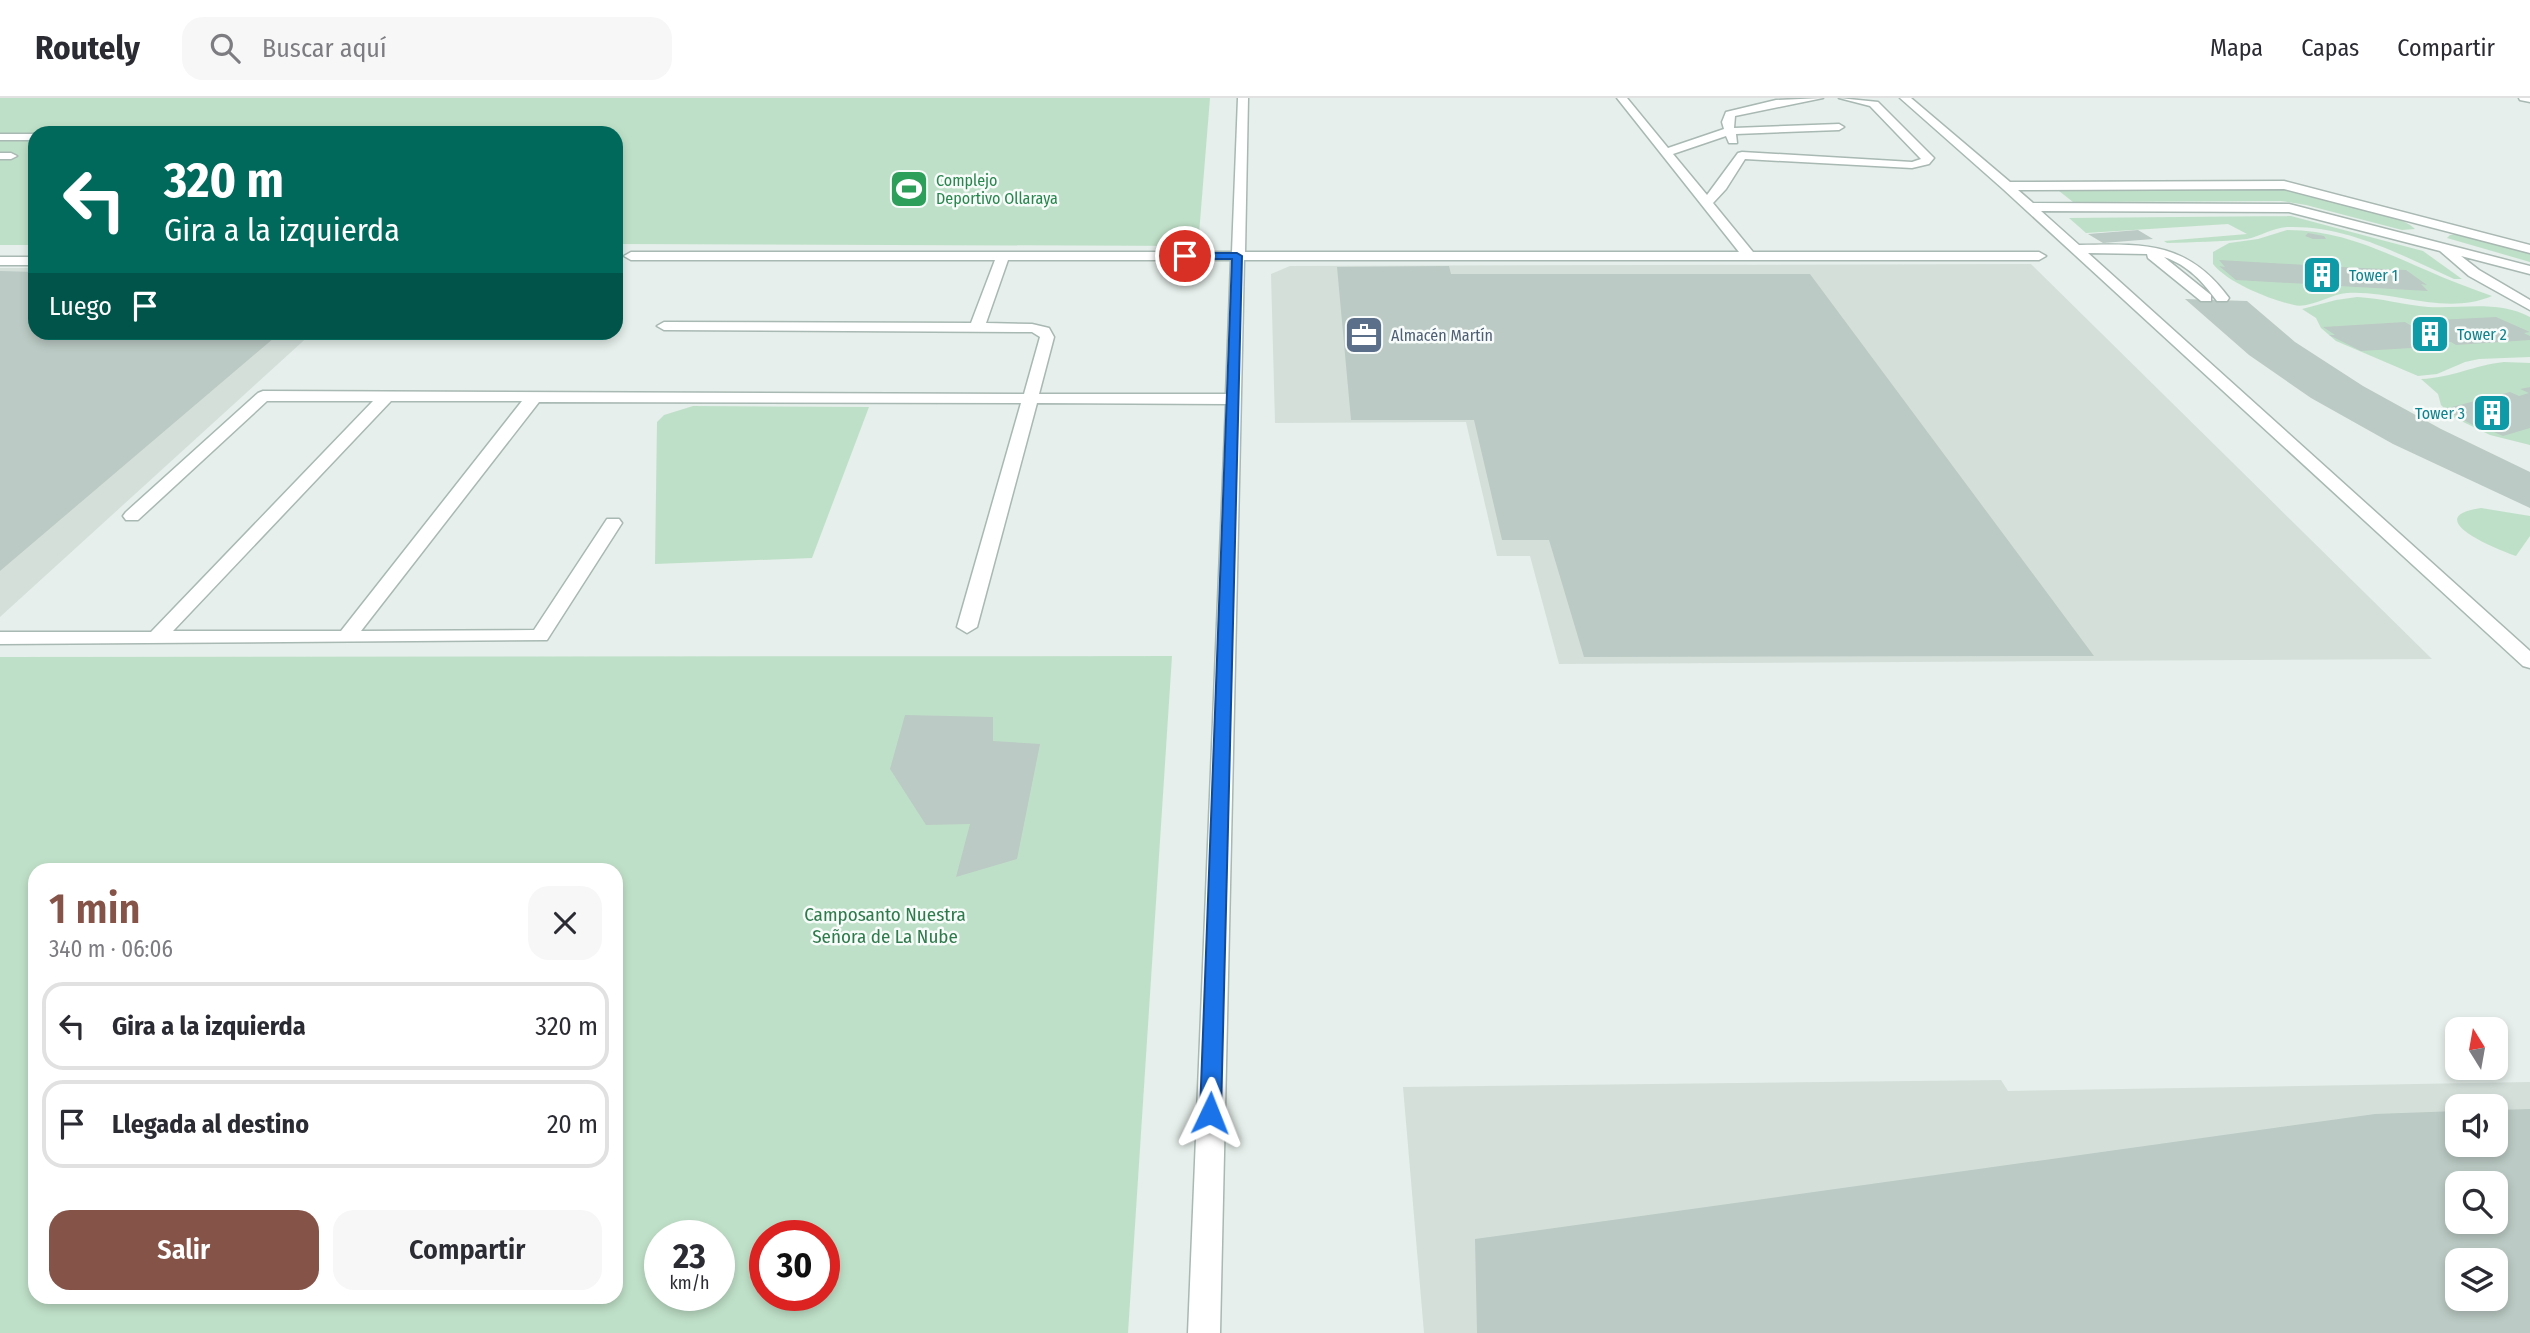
<!DOCTYPE html>
<html lang="es">
<head>
<meta charset="utf-8">
<style>
	body { margin:0; font-family:"Fira Sans Condensed",sans-serif; background:#f7f7f7; color:#2b2b33; height:100vh; display:flex; flex-direction:column; font-size:26px; white-space:nowrap }
	* { box-sizing:border-box; margin:0 }
	p { font-size:23px; color:#7c7c81 }
	.icon { flex:none; width:38px; height:38px; fill:none; stroke:currentColor; stroke-width:2; stroke-linecap:round; stroke-linejoin:round }
	.map { position:relative; flex:1; overflow:hidden }
	.drawer { position:absolute; left:28px; top:765px; width:595px; height:441px; display:flex; flex-direction:column; background:#fff; border-radius:21px; box-shadow:0 4px 10px #0003 }
	.drawer>* { flex:none }
	.guide { position:absolute; left:28px; top:28px; width:595px; height:214px; border-radius:21px; box-shadow:0 4px 10px #0003; background:#00695c; color:#fff; overflow:hidden }
	.needle { width:46px; rotate:349deg }
	.tools { position:absolute; left:2445px; top:919px; display:grid; gap:14px }
	.tools a { display:grid; place-items:center; width:63px; height:63px; border-radius:14px; background:#fff; box-shadow:0 4px 10px #0003; font-size:35px }
	.speed { position:absolute; left:644px; top:1122px; display:flex; gap:14px; font-size:35px; font-weight:700; text-align:center }
	.speed>* { display:grid; place-content:center; width:91px; height:91px; border-radius:50%; background:#fff; box-shadow:0 4px 10px #0003; line-height:1 }
	.speed small { font-size:18px; font-weight:400 }
	.speed .limit { border:10px solid #d22; background:#fff; color:#111 }
	.pin { position:absolute; display:grid; place-items:center; width:60px; height:60px; color:#fff; margin:-30px; border:4px solid #fff; border-radius:50%; box-shadow:0 2px 7px #0007 }
	.me { position:absolute; width:77px; margin:-38px; rotate:2deg; stroke-linejoin:round; filter:drop-shadow(0 0 5px #0008) }
	.turn { display:flex; align-items:center; gap:24px; height:147px; padding:0 21px; font-size:32px }
	.turn .icon { width:91px; height:91px; stroke-width:2.5 }
	.turn b { display:block; font-size:49px; line-height:60px }
	.then { display:flex; align-items:center; height:66px; padding:0 21px; background:#0003; gap:14px; font-size:26px }
	.round { display:grid; place-items:center; flex:none; width:74px; height:74px; border-radius:21px; background:#f7f7f7 }
	.head { display:flex; align-items:center; justify-content:space-between; height:119px; padding:0 21px }
	h1 { font-size:42px; font-weight:600; line-height:52px; color:#855347 }
	.action { display:flex; gap:14px; margin-top:auto; padding:14px 21px }
	.action a { flex:1; height:80px; border-radius:21px; background:#855347; color:#fff; font-size:28px; font-weight:600; line-height:80px; text-align:center }
	.action a+a { background:#f7f7f7; color:#2b2b33 }
	ul { padding:0; list-style:none }
	li { display:flex; align-items:center; gap:21px; height:88px; margin:0 14px 10px; padding:0 7px; border:4px solid #e1e1e2; border-radius:21px }
	li div { flex:1 }
	li b { display:block; font-size:26px }
	li em { font-style:normal }
	header { display:flex; align-items:center; gap:42px; box-sizing:border-box; height:98px; padding:0 35px; background:#fff; border-bottom:2px solid #e1e1e2 }
	header strong { font-size:33px }
	nav { display:flex; gap:38px; margin-inline-start:auto; font-size:24px }
	.search { width:490px; height:63px; background:#f7f7f7; display:flex; align-items:center; gap:18px; box-sizing:border-box; padding:0 24px; border-radius:21px; color:#7c7c81; font-size:26px }
	.map>svg:first-child { display:block }
	.built { fill:#d4dfda; fill-rule:evenodd }
	.green { fill:#bfe0c8; fill-rule:evenodd }
	.building { fill:#bbcac4; fill-rule:evenodd }
	.lines { fill:none; stroke-linecap:round; stroke-linejoin:round }
	.minor-casing { stroke:#a8b8b2; stroke-width:3 }
	.minor { fill:#fff; fill-rule:evenodd }
	.route { fill:#1a73e8; stroke:#114b97; stroke-width:2 }
	.labels { text-anchor:middle; stroke-width:5; stroke-linejoin:round; paint-order:stroke }
	.far-leisure-label { font-size:16px; fill:#27864d; stroke:#f7fbf9; text-anchor:start }
	.far-culture-label { font-size:16px; fill:#0d838f; stroke:#f7fbf9; text-anchor:start }
	.far-service-label { font-size:16px; fill:#4e5e75; stroke:#f7fbf9; text-anchor:start }
	.park-label { font-size:19px; fill:#2d7a4b; stroke:#f7fbf9 }
</style>
</head>
<body>
<header>
<strong>Routely</strong>
<div class="search"><svg class="icon" aria-label="search" viewBox="0 0 24 24"><circle cx="10" cy="10" r="6"/><path d="M15 15l6 6"/></svg>Buscar aquí</div>
<nav><a>Mapa</a><a>Capas</a><a>Compartir</a></nav>
</header>
<div class="map">
<svg width="2530" height="1235" viewBox="0 0 2530 1235">
	<rect width="100%" height="100%" fill="#e6efeb"/>
	<path class="built" d="M 2031,166 L 2432,561 L 1559,566 L 1530,458 L 1497,458 L 1466,324 L 1275,325 L 1271,176 L 1290,168 Z
		M 0,170 L 35,170 L 35,234 L 312,235 L 0,519 Z
		M 2001,982 L 2008,993 L 2530,984 L 2530,1235 L 1424,1235 L 1403,989 ZM 2457,1008 L 2496,1008 L 2496,1046 L 2457,1046 ZM 2457,1085 L 2496,1085 L 2496,1124 L 2457,1124 ZM 2457,1162 L 2496,1162 L 2496,1200 L 2457,1200 Z"/>
	<path class="green" d="M 0,0 L 1210,0 L 1198,148 L 616,146 L 616,35 L 35,35 L 35,147 L 0,147 Z
		M 2272,90 C 2296,92 2403,115 2415,131 L 2402,132 L 2306,107 L 2281,103 L 2073,104 L 2059,93 Z
		M 2291,118 L 2423,153 L 2462,181 L 2454,181 C 2401,157 2347,127 2287,129 C 2272,130 2261,138 2247,141 C 2221,144 2193,144 2167,145 L 2164,143 L 2247,136 L 2228,126 L 2086,135 L 2069,120 Z
		M 2287,132 C 2339,132 2379,152 2426,172 C 2448,182 2470,190 2492,198 C 2445,218 2394,192 2347,195 C 2331,196 2309,211 2294,207 C 2271,202 2228,185 2213,166 L 2213,154 L 2229,145 L 2258,141 Z
		M 2461,136 L 2530,154 L 2530,164 L 2447,140 L 2450,137 Z
		M 2357,199 C 2381,200 2404,207 2428,209 C 2462,211 2498,202 2530,219 L 2530,259 L 2479,261 L 2465,264 L 2437,276 L 2418,278 L 2336,243 L 2321,230 L 2316,220 L 2302,211 L 2336,202 Z
		M 2504,264 L 2530,265 L 2530,347 L 2490,337 L 2453,319 L 2441,307 L 2438,296 L 2421,281 C 2451,280 2475,267 2504,264 Z
		M 693,308 L 869,309 L 812,460 L 655,466 L 657,324 L 664,317 Z
		M 2481,410 L 2530,418 L 2530,438 L 2516,458 C 2497,452 2418,419 2481,410 Z
		M 1172,558 L 1128,1235 L 0,1235 L 0,559 ZM 35,772 L 616,772 L 616,1199 L 35,1199 ZM 660,1138 L 719,1138 L 719,1197 L 660,1197 ZM 765,1138 L 824,1138 L 824,1197 L 765,1197 Z"/>
	<path class="building" d="M 2138,132 L 2153,141 L 2103,145 L 2088,136 Z
		M 2308,135 L 2324,138 L 2326,141 L 2313,141 L 2305,138 Z
		M 2219,162 L 2306,167 L 2309,170 L 2322,170 L 2319,168 L 2406,172 L 2427,187 L 2421,186 L 2428,193 L 2339,188 L 2336,185 L 2324,185 L 2326,187 L 2236,182 L 2219,168 L 2225,169 Z
		M 1449,168 L 1451,176 L 1810,176 L 2094,558 L 1584,559 L 1549,442 L 1502,442 L 1474,322 L 1351,322 L 1337,169 Z
		M 0,173 L 35,174 L 35,234 L 281,234 L 0,473 Z
		M 2185,201 L 2247,203 L 2295,244 L 2363,288 L 2441,331 L 2530,374 L 2530,410 L 2393,346 L 2311,300 L 2249,257 Z
		M 2496,219 L 2530,234 L 2524,235 L 2530,238 L 2530,242 L 2456,247 L 2451,244 L 2440,245 L 2445,248 L 2361,253 L 2329,237 L 2335,237 L 2323,229 L 2405,224 L 2410,227 L 2423,227 L 2417,223 Z
		M 2530,289 L 2530,330 L 2503,338 L 2485,330 L 2480,331 L 2444,311 L 2510,294 L 2519,298 L 2529,295 L 2520,291 Z
		M 905,617 L 993,619 L 993,643 L 1040,646 L 1017,761 L 956,779 L 970,726 L 926,727 L 890,671 Z
		M 2530,1011 L 2530,1235 L 1477,1235 L 1475,1141 L 2375,1016 L 2457,1013 L 2457,1046 L 2496,1046 L 2496,1012 ZM 2457,1085 L 2496,1085 L 2496,1124 L 2457,1124 ZM 2457,1162 L 2496,1162 L 2496,1200 L 2457,1200 Z"/>
	<g class="lines">
		<g class="minor-casing">
			<path id="minor" d="M 1238,0 L 1248,0 L 1245,154 L 1739,154 L 1617,0 L 1627,0 L 1668,50 L 1724,31 L 1722,24 L 1726,14 L 1776,2 L 1823,0 L 1735,18 L 1734,30 L 1839,26 L 1844,29 L 1839,32 L 1736,36 L 1737,45 L 1729,45 L 1726,38 L 1673,56 L 1707,97 L 1738,55 L 1742,54 L 1912,64 L 1921,61 L 1870,8 L 1839,0 L 1878,4 L 1934,60 L 1929,66 L 1912,70 L 1745,61 L 1726,91 L 1713,105 L 1753,154 L 2039,154 L 2046,158 L 2039,162 L 1244,162 L 1220,1235 L 1188,1235 L 1226,306 L 1037,305 L 977,529 L 967,535 L 957,529 L 1021,305 L 539,304 L 361,533 L 534,532 L 607,421 L 619,421 L 622,425 L 547,542 L 0,546 L 0,534 L 151,534 L 373,303 L 267,303 L 138,422 L 126,422 L 123,418 L 126,414 L 258,295 L 263,293 L 1024,296 L 1040,239 L 1032,234 L 664,232 L 657,228 L 664,224 L 971,225 L 995,162 L 631,162 L 624,158 L 631,154 L 1232,154 ZM 1008,162 L 1231,162 L 1226,296 L 1039,296 L 1054,239 L 1049,230 L 1032,226 L 986,225 ZM 391,303 L 522,303 L 341,533 L 173,533 Z
				M 1900,0 L 1911,0 L 2010,84 L 2284,83 L 2530,147 L 2530,155 L 2284,91 L 2018,92 L 2033,105 L 2289,106 L 2530,168 L 2530,176 L 2461,158 L 2479,172 L 2530,202 L 2530,212 L 2469,178 L 2440,153 L 2289,114 L 2041,113 L 2079,147 C 2144,146 2187,143 2229,200 L 2227,203 L 2217,203 C 2203,184 2188,167 2164,159 L 2211,197 L 2211,203 L 2201,203 L 2148,160 L 2147,156 L 2088,155 L 2530,553 L 2530,570 L 2523,568 L 2003,91 Z
				M 2519,0 L 2530,0 L 2530,4 L 2520,2 Z
				M 0,36 L 35,36 L 35,42 L 0,42 Z
				M 0,55 L 11,55 L 17,58 L 11,61 L 0,61 Z
				M 0,159 L 35,159 L 35,167 L 0,167 Z"/>
		</g>
		<use href="#minor" class="minor"/>
	</g>
	<path class="route" d="M 1237,155 L 1242,158 L 1221,1015 L 1218,1021 L 1210,1024 L 1203,1021 L 1200,1015 L 1232,161 L 1185,161 L 1180,158 L 1185,155 Z"/>
	<defs>
		<g id="stadium-square" transform="scale(2.0125)"><rect x="-9" y="-9" width="18" height="18" rx="4" fill="#2e9e5b" stroke="#f7fbf9"/><path d="M0-5a6.5 5 0 1 0 0 10a6.5 5 0 1 0 0-10ZM-3.5-1.8h7v3.6h-7Z" fill="#fff"/></g>
		<g id="building-square" transform="scale(2.0125)"><rect x="-9" y="-9" width="18" height="18" rx="4" fill="#0f9aa8" stroke="#f7fbf9"/><path d="M-4-6H4V6H1V3H-1V6H-4ZM-2.5-4.3h1.7v1.8h-1.7ZM.8-4.3h1.7v1.8H.8ZM-2.5-1h1.7V.8h-1.7ZM.8-1h1.7V.8H.8Z" fill="#fff"/></g>
		<g id="office-square" transform="scale(2.0125)"><rect x="-9" y="-9" width="18" height="18" rx="4" fill="#5c6f8a" stroke="#f7fbf9"/><path d="M-6-3h4V-5.5h4V-3h4V5H-6ZM-1-4.5V-3h2v-1.5ZM-6 0V1H6V0Z" fill="#fff"/></g>
	</defs>
	<g fill-rule="evenodd">
		<use href="#stadium-square" x="909" y="91"/>
		<use href="#building-square" x="2322" y="177"/>
		<use href="#building-square" x="2430" y="236"/>
		<use href="#office-square" x="1364" y="237"/>
		<use href="#building-square" x="2492" y="315"/>
	</g>
	<g class="labels">
		<g class="far-leisure-label">
			<text x="936" y="88">Complejo<tspan x="936" dy="18">Deportivo Ollaraya</tspan></text>
		</g>
		<g class="far-culture-label">
			<text x="2349" y="183">Tower 1</text>
			<text x="2457" y="242">Tower 2</text>
			<text x="2465" y="321" text-anchor="end">Tower 3</text>
		</g>
		<g class="far-service-label">
			<text x="1391" y="243">Almacén Martín</text>
		</g>
		<g class="park-label">
			<text x="885" y="823">Camposanto Nuestra<tspan x="885" dy="22">Señora de La Nube</tspan></text>
		</g>
	</g>
</svg>
<div class="tools">
<a><svg class="needle" viewBox="-14 -14 28 28"><path d="M0-13l5 13h-10z" fill="#e53935"/><path d="M0 13l5-13h-10z" fill="#7c7c81"/></svg></a>
<a><svg class="icon" aria-label="sound" viewBox="0 0 24 24"><path d="M4 9h4l5-4v14l-5-4H4zM17 9q2 3 0 6"/></svg></a>
<a><svg class="icon" aria-label="search" viewBox="0 0 24 24"><circle cx="10" cy="10" r="6"/><path d="M15 15l6 6"/></svg></a>
<a><svg class="icon" aria-label="layers" viewBox="0 0 24 24"><path d="M12 4l9 5-9 5-9-5zM3 14l9 5 9-5"/></svg></a>
</div>
<div class="speed"><div>23<small>km/h</small></div><div class="limit">30</div></div>
<div class="pin" style="left:1185px;top:158px;background:#d93025"><svg class="icon" aria-label="arrive" viewBox="0 0 24 24"><path d="M6 21V4h12l-3 4 3 4H6"/></svg></div>
<svg class="me" style="left:1210px;top:1015px" viewBox="-20 -20 40 40"><path d="M0-17L14 15 0 8-14 15z" fill="#1a73e8" stroke="#fff" stroke-width="4"/></svg>
<div class="guide">
<div class="turn"><svg class="icon" aria-label="left" viewBox="0 0 24 24"><path d="M17 20v-9H6M10 6l-5 5 5 5"/></svg><div><b>320 m</b>Gira a la izquierda</div></div>
<div class="then">Luego<svg class="icon" aria-label="arrive" viewBox="0 0 24 24"><path d="M6 21V4h12l-3 4 3 4H6"/></svg></div>
</div>
<section class="drawer">
<div class="head"><div><h1>1 min</h1><p>340 m · 06:06</p></div><a class="round"><svg class="icon" aria-label="close" viewBox="0 0 24 24"><path d="M6 6l12 12M18 6L6 18"/></svg></a></div>
<ul>
<li><svg class="icon" aria-label="left" viewBox="0 0 24 24"><path d="M17 20v-9H6M10 6l-5 5 5 5"/></svg><div><b>Gira a la izquierda</b></div><em>320 m</em></li>
<li><svg class="icon" aria-label="arrive" viewBox="0 0 24 24"><path d="M6 21V4h12l-3 4 3 4H6"/></svg><div><b>Llegada al destino</b></div><em>20 m</em></li>
</ul>
<div class="action"><a>Salir</a><a>Compartir</a></div>
</section>
</div>
</body>
</html>
